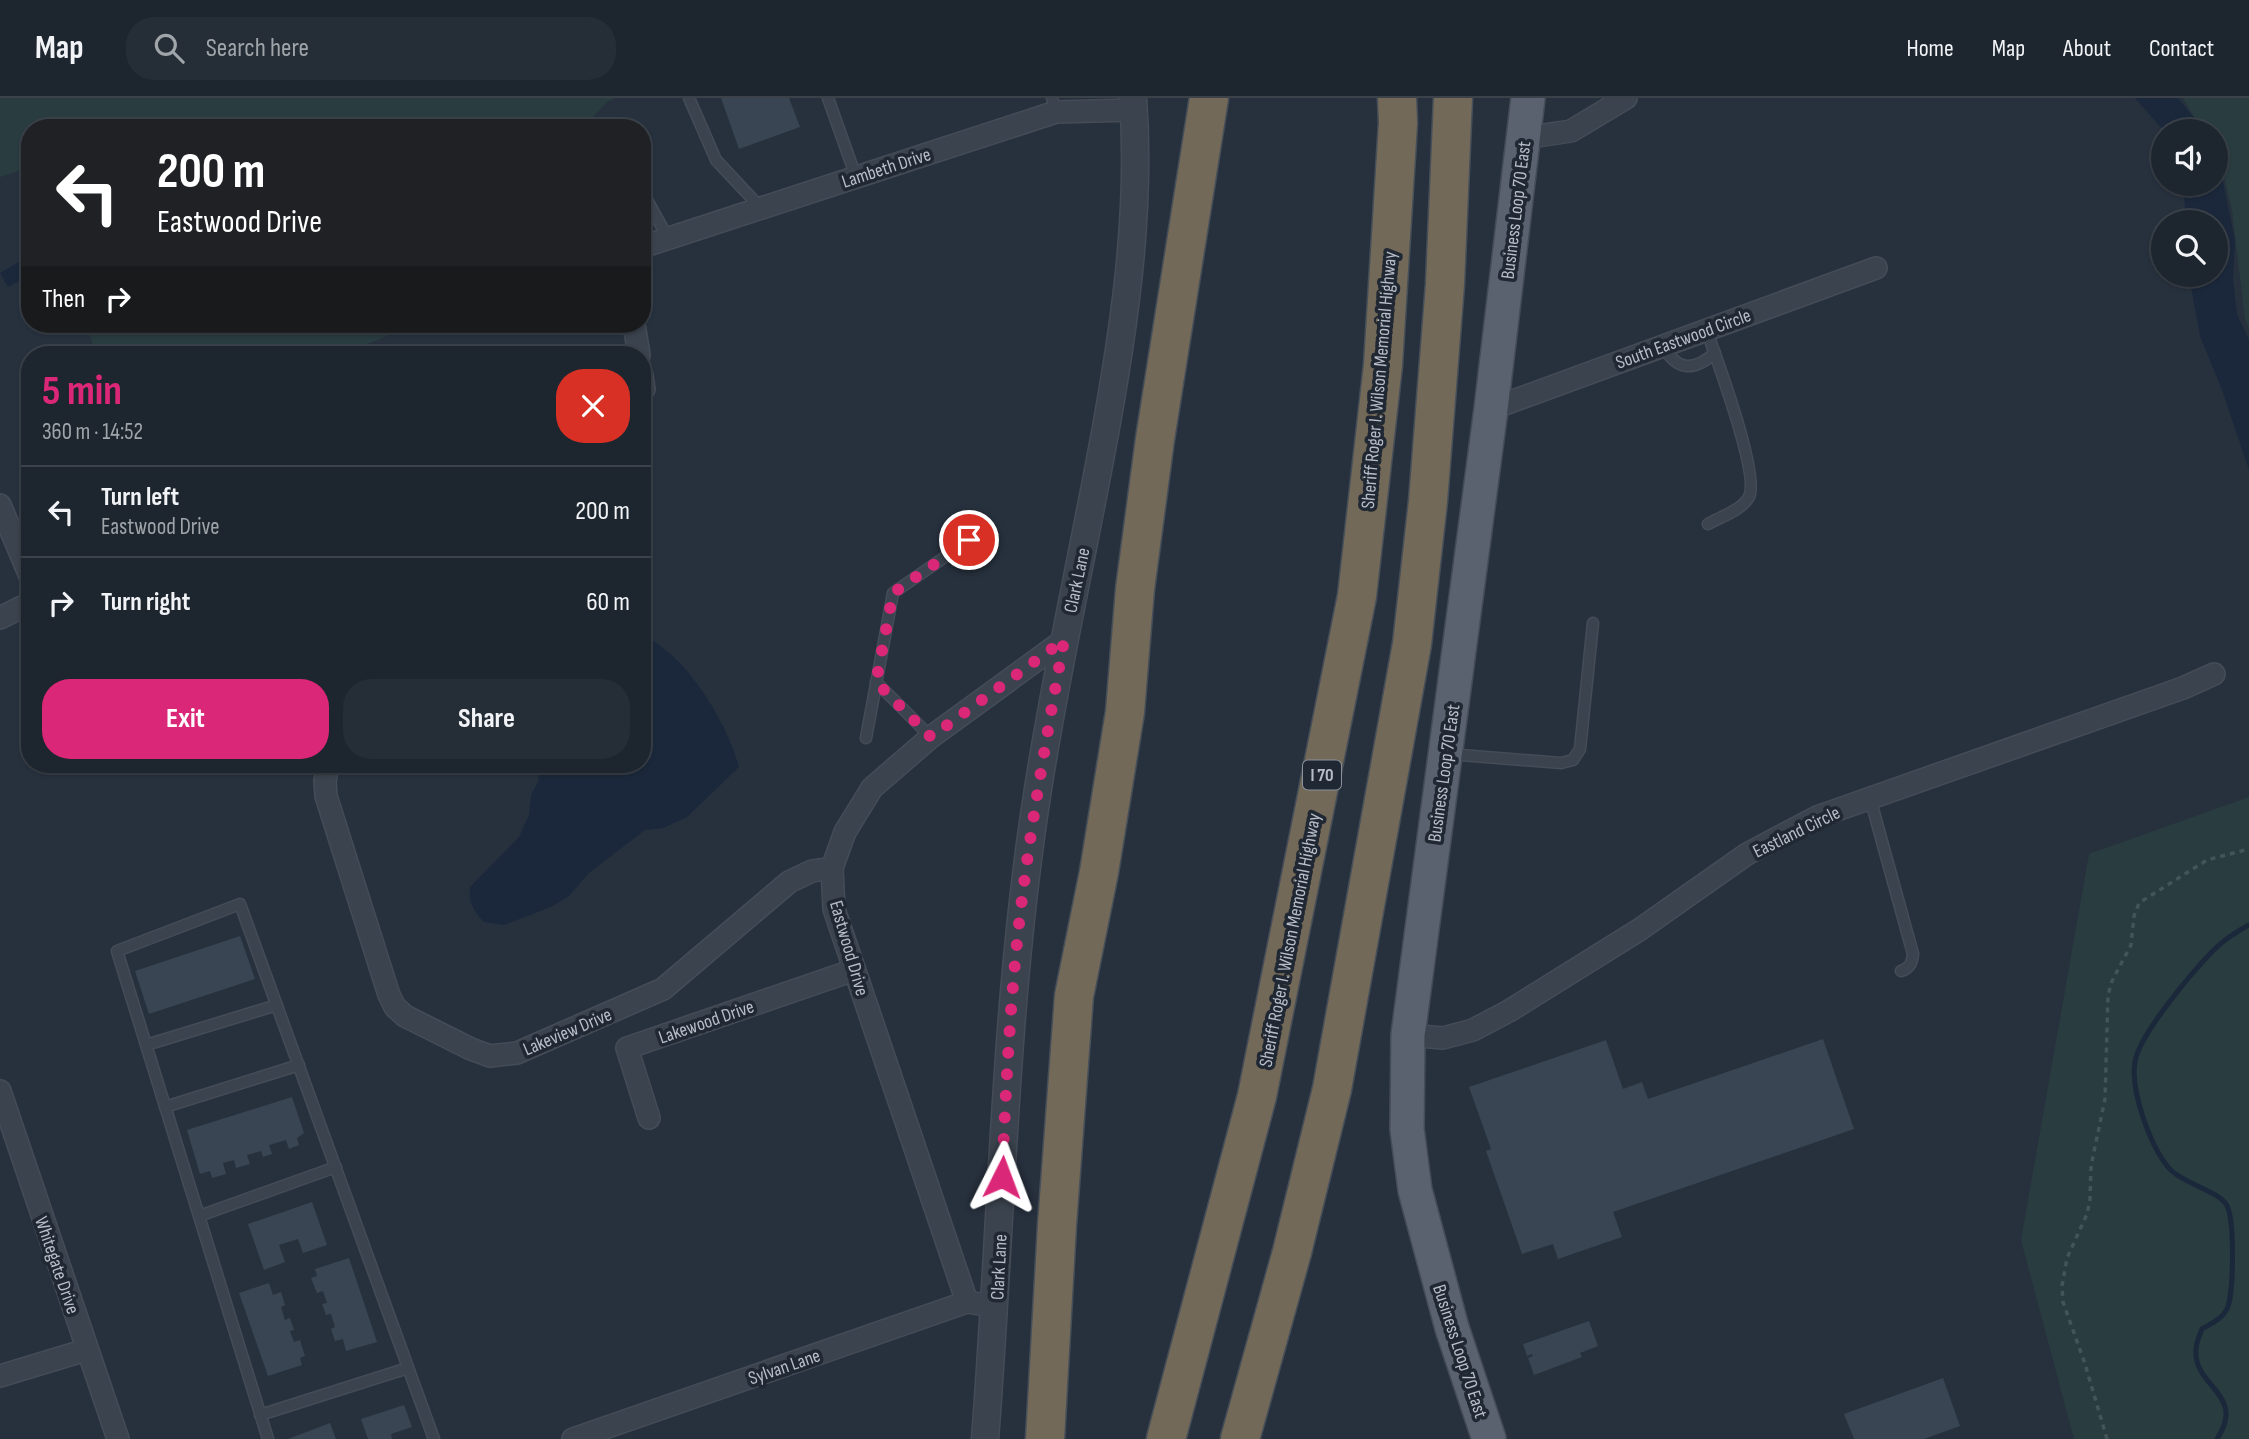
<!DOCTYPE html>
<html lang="en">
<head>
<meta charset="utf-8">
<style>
	body { margin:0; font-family:"Sofia Sans Condensed",sans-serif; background:#252d36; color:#f1f3f6; height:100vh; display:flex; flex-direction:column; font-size:26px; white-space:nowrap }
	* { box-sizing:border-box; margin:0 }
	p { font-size:23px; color:#a0a5aa }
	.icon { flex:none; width:38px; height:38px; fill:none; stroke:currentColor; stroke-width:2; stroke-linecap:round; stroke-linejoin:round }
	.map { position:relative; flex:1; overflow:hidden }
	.sheet { position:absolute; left:21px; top:248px; width:630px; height:427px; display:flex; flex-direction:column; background:#1d252e; border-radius:28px; box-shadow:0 2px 5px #0004,0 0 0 2px #3b424a }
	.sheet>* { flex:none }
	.guide { position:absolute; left:21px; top:21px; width:630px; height:214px; border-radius:28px; box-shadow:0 2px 5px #0004,0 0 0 2px #3b424a; background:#202124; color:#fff; overflow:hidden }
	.fabs { position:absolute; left:2151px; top:21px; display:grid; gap:14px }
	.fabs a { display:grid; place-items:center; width:77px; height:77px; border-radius:50%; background:#1d252e; box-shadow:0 2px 5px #0004,0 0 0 2px #3b424a; font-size:35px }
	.pin { position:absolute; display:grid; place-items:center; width:60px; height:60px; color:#fff; margin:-30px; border:4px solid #fff; border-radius:50%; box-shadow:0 2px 7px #0007 }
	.me { position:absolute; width:77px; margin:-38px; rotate:3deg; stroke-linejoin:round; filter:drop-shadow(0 0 5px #0008) }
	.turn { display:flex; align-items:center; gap:24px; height:147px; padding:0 21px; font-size:32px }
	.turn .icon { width:91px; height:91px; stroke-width:2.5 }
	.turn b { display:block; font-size:49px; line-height:60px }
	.then { display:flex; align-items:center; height:66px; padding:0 21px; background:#0003; gap:14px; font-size:26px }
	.round { display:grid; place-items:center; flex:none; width:74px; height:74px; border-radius:28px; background:#252d36 }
	.head { display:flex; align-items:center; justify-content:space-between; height:119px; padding:0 21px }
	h1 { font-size:42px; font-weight:700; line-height:52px; color:#db2777 }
	.cta { display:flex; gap:14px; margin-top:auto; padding:14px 21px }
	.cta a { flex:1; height:80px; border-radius:28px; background:#db2777; color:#fff; font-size:28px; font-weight:700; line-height:80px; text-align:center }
	.cta a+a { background:#252d36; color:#f1f3f6 }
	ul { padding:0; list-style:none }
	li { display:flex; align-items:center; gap:21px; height:91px; padding:0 21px; border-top:2px solid #3b424a }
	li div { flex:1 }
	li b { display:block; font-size:26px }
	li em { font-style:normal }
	header { display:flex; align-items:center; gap:42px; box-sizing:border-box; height:98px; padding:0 35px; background:#1d252e; border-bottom:2px solid #3b424a }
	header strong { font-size:33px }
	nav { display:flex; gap:38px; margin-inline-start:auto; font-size:24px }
	.search { width:490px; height:63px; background:#252d36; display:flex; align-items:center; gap:18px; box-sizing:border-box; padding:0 24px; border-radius:28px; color:#a0a5aa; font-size:26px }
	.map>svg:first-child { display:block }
	.green { fill:#293c3f }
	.water { fill:#1b283b }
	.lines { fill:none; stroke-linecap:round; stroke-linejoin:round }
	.stream { stroke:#1b283b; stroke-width:5 }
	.building { fill:#394553 }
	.service-casing { stroke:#444c57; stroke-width:13 }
	.minor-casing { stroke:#444c57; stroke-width:24 }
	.tertiary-casing { stroke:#444c57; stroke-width:29 }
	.primary-casing { stroke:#444c57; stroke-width:36 }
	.motorway-casing { stroke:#464e58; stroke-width:41 }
	.path { stroke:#425557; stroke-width:3.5; stroke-dasharray:5 5; stroke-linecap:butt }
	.service { stroke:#3b434e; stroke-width:10 }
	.minor { stroke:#3b434e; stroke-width:21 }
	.tertiary { stroke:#3b434e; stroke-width:26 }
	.primary { stroke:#59626e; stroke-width:33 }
	.motorway { stroke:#736958; stroke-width:38 }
	.route { stroke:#db2777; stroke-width:12; stroke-dasharray:0 21.6 }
	.labels { text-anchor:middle; stroke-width:7; stroke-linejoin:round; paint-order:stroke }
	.shield { fill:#202833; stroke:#8a919b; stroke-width:2 }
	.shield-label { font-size:18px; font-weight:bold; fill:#b7bec8 }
	.street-label { font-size:19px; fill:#b7bec8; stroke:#202833 }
</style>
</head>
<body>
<header>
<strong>Map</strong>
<div class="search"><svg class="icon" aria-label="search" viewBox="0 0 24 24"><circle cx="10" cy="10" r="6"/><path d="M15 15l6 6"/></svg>Search here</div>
<nav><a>Home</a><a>Map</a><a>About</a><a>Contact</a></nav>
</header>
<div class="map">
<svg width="2249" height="1341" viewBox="0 0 2249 1341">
	<rect width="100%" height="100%" fill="#27313e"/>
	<path class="green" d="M 0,0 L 615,0 L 607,4 L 583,30 L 30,30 L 30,76 L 27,70 L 0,79 Z
		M 2183,0 L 2249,0 L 2249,230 L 2245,221 L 2232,112 L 2222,69 L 2216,58 L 2216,33 L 2202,33 Z
		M 85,226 L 417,226 L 340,257 L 97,257 Z
		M 2249,699 L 2249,1341 L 2074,1341 L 2021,1142 L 2089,756 Z"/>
	<path class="water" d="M 2135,0 L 2178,0 L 2205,33 L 2164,33 Z
		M 2216,49 L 2235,142 L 2233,182 L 2237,216 L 2249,242 L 2249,372 L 2222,292 L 2200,238 L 2189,177 L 2216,177 L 2216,124 L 2186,124 L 2183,86 L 2216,86 Z
		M 29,158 L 30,178 L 8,189 L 0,175 Z
		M 642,537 C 686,556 727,624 739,669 L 687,719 L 663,730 L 645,732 L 589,775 L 569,798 L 551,809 L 504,827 L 484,824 C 474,814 468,804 470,789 L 519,739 L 529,717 L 531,697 L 539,682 L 537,667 L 642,667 Z"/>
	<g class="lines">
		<path class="stream" d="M 2217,1341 C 2247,1296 2193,1289 2196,1252 C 2196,1244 2200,1237 2202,1231 C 2212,1225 2222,1221 2227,1211 C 2234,1196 2235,1119 2226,1106 C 2216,1092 2181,1085 2168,1069 C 2150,1047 2130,992 2135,964 C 2139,936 2197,868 2218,848 C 2228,839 2238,833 2249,827"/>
	</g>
	<path class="building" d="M 721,0 L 789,0 L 800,29 L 739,51 Z
		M 240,838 L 255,881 L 149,916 L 135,873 Z
		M 1823,941 L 1854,1031 L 1613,1114 L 1622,1139 L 1558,1161 L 1553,1146 L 1522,1156 L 1486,1053 L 1491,1051 L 1469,989 L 1606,942 L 1623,991 L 1642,984 L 1648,1001 Z
		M 292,999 L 304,1035 L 297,1040 L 299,1047 L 289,1051 L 286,1042 L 269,1047 L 272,1056 L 263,1059 L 261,1053 L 247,1057 L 250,1066 L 236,1070 L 234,1062 L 223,1065 L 226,1076 L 212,1080 L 210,1073 L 200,1076 L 187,1032 Z
		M 312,1104 L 327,1147 L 303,1155 L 298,1141 L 279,1147 L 285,1164 L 264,1172 L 248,1126 Z
		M 349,1160 L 377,1244 L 346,1253 L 343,1241 L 335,1243 L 331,1231 L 335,1229 L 331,1216 L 326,1217 L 322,1206 L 327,1205 L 323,1193 L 317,1195 L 311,1180 L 317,1178 L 315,1171 Z
		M 269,1185 L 273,1197 L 281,1194 L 285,1207 L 281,1209 L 285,1222 L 290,1220 L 294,1232 L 290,1233 L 294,1244 L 300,1242 L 305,1258 L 300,1260 L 302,1267 L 268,1278 L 239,1195 Z
		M 1589,1223 L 1598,1248 L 1580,1255 L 1582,1259 L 1534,1277 L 1528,1260 L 1533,1258 L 1532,1256 L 1527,1258 L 1523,1246 Z
		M 1943,1280 L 1960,1328 L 1924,1341 L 1854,1341 L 1844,1316 Z
		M 404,1307 L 412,1329 L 391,1336 L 392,1341 L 368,1341 L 361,1321 Z
		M 330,1325 L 336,1341 L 288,1341 Z"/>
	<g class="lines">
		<g class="service-casing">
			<path id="service" d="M 689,0 L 716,62 L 761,110
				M 828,0 L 856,79
				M 1052,0 L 1056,14
				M 642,93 L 668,140
				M 1706,231 C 1716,259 1760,377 1749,399 C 1742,412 1720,419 1708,426
				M 1662,247 C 1677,273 1693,274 1715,255
				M 876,584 L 931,639
				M 866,640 L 893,495 L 988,429
				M 1448,656 L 1561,665 L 1573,662 L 1580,651 L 1593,525
				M 1870,700 L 1913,856 C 1912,865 1910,870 1901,873
				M 146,947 L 277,907
				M 165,1009 L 299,967
				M 199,1118 L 336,1069
				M 260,1317 L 408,1270
				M 268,1341 L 117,853 L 240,806 L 434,1341"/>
		</g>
		<g class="minor-casing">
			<path id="minor" d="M 1524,40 L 1571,33 L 1626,0
				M 642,149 L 1056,14 L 1134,12
				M 634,226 L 639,257
				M 642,278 L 644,291 L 642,292
				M 1491,311 L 1876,170
				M 0,407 L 30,478
				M 0,520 L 30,505
				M 328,667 L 325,683 L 326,698 L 389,897 L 395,909 L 405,918 L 471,951 L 490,958 L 517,955 L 663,891 L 789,784 L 812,773 L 832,770
				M 1408,937 L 1443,940 L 1473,932 L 1509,913 L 1639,832 L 1747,756 L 1817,719 L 2183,590 L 2214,576
				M 0,993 L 118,1341
				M 649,1020 L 627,950 L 854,872
				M 967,1204 L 834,811 L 832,770 L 845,734 L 872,690 L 931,639 L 1064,542
				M 0,1278 L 86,1252
				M 573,1341 L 967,1204 L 980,1206"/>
		</g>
		<g class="tertiary-casing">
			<path id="tertiary" d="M 985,1341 C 1002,1124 1004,906 1038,691 C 1057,568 1085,447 1107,324 C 1126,218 1141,108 1133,0"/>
		</g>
		<g class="primary-casing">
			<path id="primary" d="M 1489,1341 L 1452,1230 L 1415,1092 L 1407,1031 L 1408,937 L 1491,311 L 1528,0"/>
		</g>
		<g class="motorway-casing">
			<path id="motorway" d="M 1045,1341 L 1057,1127 L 1074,898 L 1099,774 L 1125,614 L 1135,491 L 1155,341 L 1209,0
				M 1166,1341 L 1257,998 L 1357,498 L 1383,267 L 1398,25 L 1397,0
				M 1240,1341 L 1292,1154 L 1332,991 L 1412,546 L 1428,403 L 1445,186 L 1453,0"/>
		</g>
		<path class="path" d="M 2107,1341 L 2085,1266 L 2063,1204 L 2062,1188 L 2067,1160 L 2087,1116 L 2090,1101 L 2091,1068 L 2105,1001 L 2108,897 L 2112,883 L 2131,847 L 2134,818 L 2139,805 L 2207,762 L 2249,751"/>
		<use href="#service" class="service"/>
		<use href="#minor" class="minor"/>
		<use href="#tertiary" class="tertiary"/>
		<use href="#primary" class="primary"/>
		<use href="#motorway" class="motorway"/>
	</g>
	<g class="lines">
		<path class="route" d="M 969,442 L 893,495 L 876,584 L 931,639 L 1064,542 C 1048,631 1032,720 1021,809 C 1010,899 1006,989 1002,1079"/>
	</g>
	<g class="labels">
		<rect class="shield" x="1303" y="662.5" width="38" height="29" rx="5"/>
		<g class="shield-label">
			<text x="1322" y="683">I 70</text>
		</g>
		<g class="street-label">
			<text transform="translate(886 69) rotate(-18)" y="7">Lambeth Drive</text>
			<text transform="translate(1515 112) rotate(-83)" y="7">Business Loop 70 East</text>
			<text transform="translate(1683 240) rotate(-20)" y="7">South Eastwood Circle</text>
			<text transform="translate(1378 282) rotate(-85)" y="7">Sheriff Roger I. Wilson Memorial Highway</text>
			<text transform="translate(1076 482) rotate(-78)" y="7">Clark Lane</text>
			<text transform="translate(1443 675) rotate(-82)" y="7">Business Loop 70 East</text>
			<text transform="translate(1796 733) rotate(-26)" y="7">Eastland Circle</text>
			<text transform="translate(1289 842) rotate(-79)" y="7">Sheriff Roger I. Wilson Memorial Highway</text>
			<text transform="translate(850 850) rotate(74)" y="7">Eastwood Drive</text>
			<text transform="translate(706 923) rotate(-19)" y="7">Lakewood Drive</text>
			<text transform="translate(567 933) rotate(-23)" y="7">Lakeview Drive</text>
			<text transform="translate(58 1167) rotate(71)" y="7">Whitegate Drive</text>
			<text transform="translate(998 1169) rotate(-87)" y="7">Clark Lane</text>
			<text transform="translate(1461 1253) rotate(72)" y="7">Business Loop 70 East</text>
			<text transform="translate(784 1268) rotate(-19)" y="7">Sylvan Lane</text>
		</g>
	</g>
</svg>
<div class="fabs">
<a><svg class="icon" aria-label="sound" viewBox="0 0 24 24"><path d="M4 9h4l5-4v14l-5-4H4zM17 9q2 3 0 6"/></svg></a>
<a><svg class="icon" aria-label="search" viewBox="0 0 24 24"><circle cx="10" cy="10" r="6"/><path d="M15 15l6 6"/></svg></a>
</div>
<div class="pin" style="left:969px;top:442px;background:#d93025"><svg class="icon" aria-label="arrive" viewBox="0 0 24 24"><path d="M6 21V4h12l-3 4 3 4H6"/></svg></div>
<svg class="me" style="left:1002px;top:1079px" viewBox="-20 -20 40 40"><path d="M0-17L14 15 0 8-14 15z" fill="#db2777" stroke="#fff" stroke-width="4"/></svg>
<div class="guide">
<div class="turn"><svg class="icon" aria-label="left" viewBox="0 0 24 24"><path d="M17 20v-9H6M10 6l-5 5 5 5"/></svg><div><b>200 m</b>Eastwood Drive</div></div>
<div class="then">Then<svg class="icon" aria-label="right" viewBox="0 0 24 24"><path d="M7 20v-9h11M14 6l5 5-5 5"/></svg></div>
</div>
<section class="sheet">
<div class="head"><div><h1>5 min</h1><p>360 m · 14:52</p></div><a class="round" style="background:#d93025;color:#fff"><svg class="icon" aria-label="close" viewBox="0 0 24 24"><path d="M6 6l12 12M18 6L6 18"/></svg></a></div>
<ul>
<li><svg class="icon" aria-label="left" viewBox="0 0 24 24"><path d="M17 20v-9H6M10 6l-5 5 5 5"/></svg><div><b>Turn left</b><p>Eastwood Drive</p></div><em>200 m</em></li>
<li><svg class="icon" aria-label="right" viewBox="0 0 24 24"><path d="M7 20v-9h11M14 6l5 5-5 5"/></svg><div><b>Turn right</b></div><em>60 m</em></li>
</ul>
<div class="cta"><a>Exit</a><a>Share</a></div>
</section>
</div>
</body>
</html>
